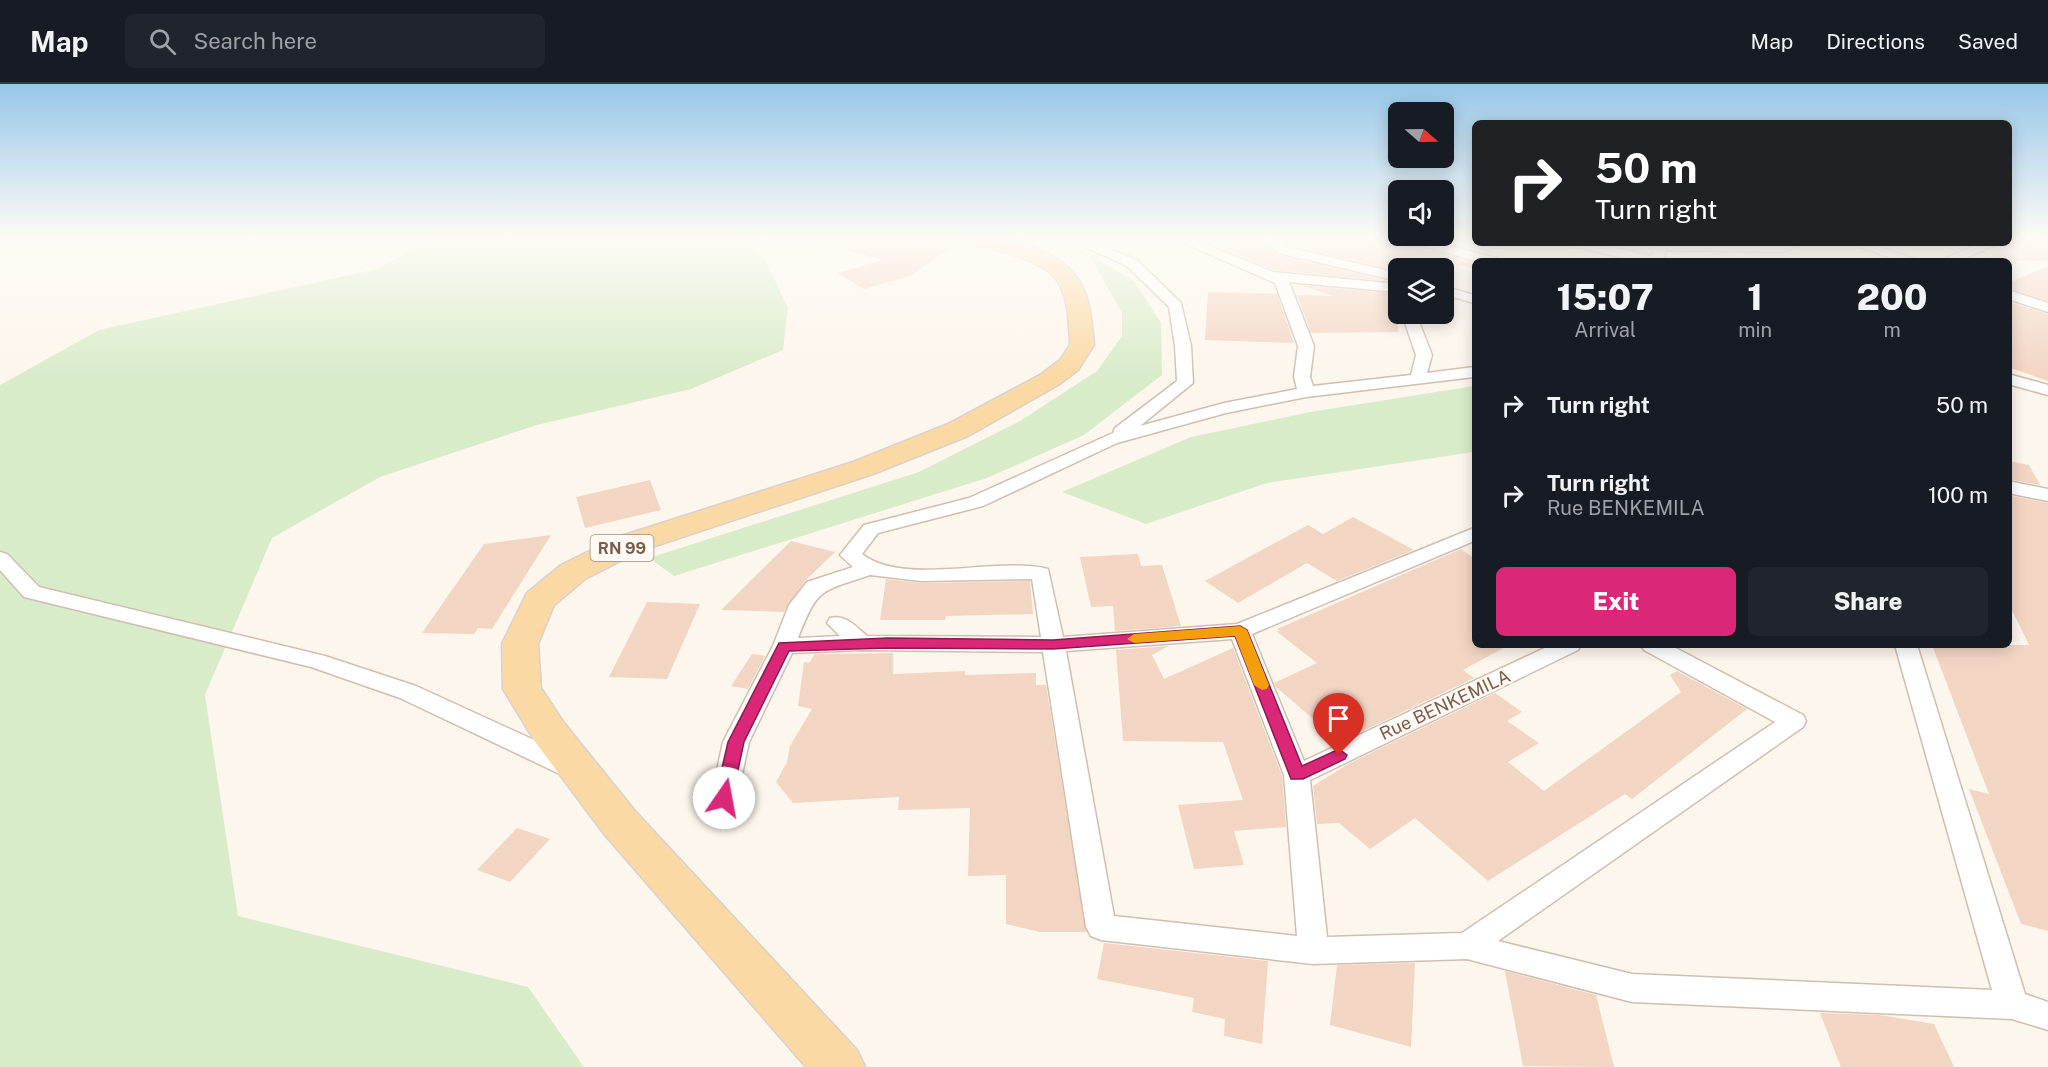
<!DOCTYPE html>
<html lang="en">
<head>
<meta charset="utf-8">
<style>
	body { margin:0; font-family:"Public Sans",sans-serif; background:#20242c; color:#f1f3f6; height:100vh; display:flex; flex-direction:column; font-size:22px; white-space:nowrap }
	* { box-sizing:border-box; margin:0 }
	p { font-size:20px; color:#9ea1a6 }
	.icon { flex:none; width:33px; height:33px; fill:none; stroke:currentColor; stroke-width:2; stroke-linecap:round; stroke-linejoin:round }
	.map { position:relative; flex:1; overflow:hidden }
	.sheet { position:absolute; left:1472px; top:174px; width:540px; height:390px; display:flex; flex-direction:column; background:#171b24; border-radius:9px; box-shadow:0 3px 15px #0003 }
	.sheet>* { flex:none }
	.top-card { position:absolute; left:1472px; top:36px; width:540px; height:126px; border-radius:9px; box-shadow:0 3px 15px #0003; background:#202124; color:#fff; overflow:hidden }
	.needle { width:39px; rotate:110deg }
	.fabs { position:absolute; left:1388px; top:18px; display:grid; gap:12px }
	.fabs a { display:grid; place-items:center; width:66px; height:66px; border-radius:9px; background:#171b24; box-shadow:0 3px 15px #0003; font-size:30px }
	.pin { position:absolute; display:grid; place-items:center; width:51px; height:51px; color:#fff; margin:-62px -26px; border-radius:50% 50% 50% 0; rotate:-45deg; box-shadow:0 0 6px #0007 }
	.pin .icon { rotate:45deg }
	.me { position:absolute; width:66px; margin:-33px; rotate:12deg; stroke-linejoin:round; filter:drop-shadow(0 0 4px #0008) }
	.turn { display:flex; align-items:center; gap:21px; height:126px; padding:0 24px; font-size:27px }
	.turn .icon { width:78px; height:78px; stroke-width:2.5 }
	.turn b { display:block; font-size:42px; line-height:51px }
	.eta { display:flex; justify-content:space-evenly; align-items:center; height:102px; text-align:center }
	.eta b { font-size:36px; font-weight:800; line-height:42px }
	.button { display:flex; gap:12px; margin-top:auto; padding:12px 24px }
	.button a { flex:1; height:69px; border-radius:9px; background:#db2777; color:#fff; font-size:24px; font-weight:800; line-height:69px; text-align:center }
	.button a+a { background:#20242c; color:#f1f3f6 }
	ul { padding:0; list-style:none }
	li { display:flex; align-items:center; gap:18px; height:90px; padding:0 24px }
	li div { flex:1 }
	li b { display:block; font-size:22px }
	li em { font-style:normal }
	header { display:flex; align-items:center; gap:36px; box-sizing:border-box; height:84px; padding:0 30px; background:#171b24; border-bottom:2px solid #363941 }
	header strong { font-size:28px }
	nav { display:flex; gap:33px; margin-inline-start:auto; font-size:21px }
	.search { width:420px; height:54px; background:#20242c; display:flex; align-items:center; gap:15px; box-sizing:border-box; padding:0 21px; border-radius:9px; color:#9ea1a6; font-size:22px }
	.map>svg:first-child { display:block }
	.green { fill:#d8ecc9 }
	.building { fill:#f3d5c3 }
	.lines { fill:none; stroke-linecap:round; stroke-linejoin:round }
	.street-casing { stroke:#d1beb0; stroke-width:3 }
	.primary-casing { stroke:#dad1cd; stroke-width:3 }
	.street { fill:#fff; fill-rule:evenodd }
	.primary { fill:#fbd9a5; fill-rule:evenodd }
	.route { fill:#db2777; stroke:#8e194d; stroke-width:1.5 }
	.slow { fill:#f59e0b }
	.labels { text-anchor:middle; stroke-width:5; stroke-linejoin:round; paint-order:stroke }
	.shield { fill:#fffaf3; stroke:#a28b7f; stroke-width:1.5 }
	.shield-label { font-size:16px; font-weight:bold; fill:#7a5c4d }
	.street-label { font-size:18px; fill:#7a5c4d; stroke:#fffaf3 }
</style>
</head>
<body>
<header>
<strong>Map</strong>
<div class="search"><svg class="icon" aria-label="search" viewBox="0 0 24 24"><circle cx="10" cy="10" r="6"/><path d="M15 15l6 6"/></svg>Search here</div>
<nav><a>Map</a><a>Directions</a><a>Saved</a></nav>
</header>
<div class="map">
<svg width="2048" height="983" viewBox="0 0 2048 983">
	<rect width="100%" height="100%" fill="#fdf6ec"/>
	<path class="green" d="M 443,153 L 730,153 L 765,175 L 788,224 L 783,266 L 691,305 L 537,341 L 380,393 L 272,454 L 205,611 L 238,832 L 528,903 L 584,983 L 0,983 L 0,301 L 99,246 L 373,186 Z
		M 1089,170 L 1135,198 L 1161,239 L 1162,291 L 1084,351 L 987,394 L 674,492 L 649,474 L 919,388 L 1020,337 L 1097,287 L 1122,252 L 1122,229 Z
		M 1474,302 L 1474,368 L 1267,399 L 1146,440 L 1062,408 L 1191,353 L 1310,328 Z"/>
	<path class="building" d="M 828,153 L 877,153 L 924,164 L 957,155 L 959,158 L 910,192 L 864,205 L 837,189 L 883,176 L 826,161 Z
		M 1251,153 L 1259,153 L 1277,171 L 1387,197 L 1274,186 L 1224,165 Z
		M 1279,153 L 1391,153 L 1474,179 L 1474,184 L 1448,179 L 1442,184 L 1398,184 L 1398,187 L 1288,161 Z
		M 2027,153 L 2048,153 L 2048,177 L 1983,177 Z
		M 2048,182 L 2048,217 L 2008,204 L 2008,199 Z
		M 1300,201 L 1398,210 L 1398,248 L 1311,249 L 1297,211 L 1334,212 Z
		M 1208,208 L 1277,210 L 1294,259 L 1205,256 Z
		M 2008,218 L 2048,230 L 2048,297 L 2008,283 Z
		M 2008,377 L 2029,381 L 2040,401 L 2008,395 Z
		M 650,396 L 661,426 L 585,444 L 576,413 Z
		M 2008,411 L 2048,419 L 2048,847 L 2021,840 L 1969,705 L 1989,710 L 1932,561 L 2029,561 L 2008,518 Z
		M 1353,433 L 1414,466 L 1337,497 L 1307,479 L 1238,519 L 1205,497 L 1308,441 L 1323,450 Z
		M 551,451 L 492,545 L 478,544 L 474,550 L 422,549 L 484,460 Z
		M 791,457 L 835,468 L 805,497 L 784,528 L 721,526 Z
		M 1461,465 L 1474,474 L 1474,561 L 1509,561 L 1463,586 L 1474,594 L 1340,658 L 1276,603 L 1274,599 L 1317,579 L 1276,547 L 1280,547 L 1277,545 Z
		M 1138,470 L 1141,482 L 1162,481 L 1181,542 L 1115,547 L 1113,522 L 1091,523 L 1080,473 Z
		M 886,495 L 921,499 L 1030,497 L 1033,530 L 946,532 L 945,536 L 880,536 Z
		M 647,518 L 700,520 L 667,595 L 609,593 Z
		M 1168,562 L 1152,571 L 1164,595 L 1233,564 L 1282,692 L 1286,743 L 1234,747 L 1244,781 L 1194,785 L 1178,721 L 1243,716 L 1223,658 L 1123,657 L 1116,566 Z
		M 893,569 L 893,590 L 965,587 L 965,591 L 1036,589 L 1036,601 L 1046,601 L 1086,848 L 1040,848 L 1006,840 L 1006,791 L 968,792 L 970,724 L 898,726 L 899,713 L 793,719 L 776,698 L 787,678 L 790,662 L 812,625 L 798,622 L 804,578 L 809,579 L 815,570 Z
		M 752,570 L 765,572 L 748,605 L 731,602 Z
		M 1677,587 L 1747,625 L 1632,715 L 1625,710 L 1488,797 L 1415,734 L 1370,765 L 1339,739 L 1317,740 L 1313,702 L 1350,679 L 1495,609 L 1522,628 L 1507,637 L 1539,659 L 1508,678 L 1544,707 L 1681,608 L 1670,591 Z
		M 517,744 L 550,755 L 510,798 L 477,786 Z
		M 1104,859 L 1268,877 L 1262,960 L 1224,952 L 1225,935 L 1192,928 L 1194,914 L 1097,895 Z
		M 1415,879 L 1411,963 L 1330,941 L 1337,881 Z
		M 1505,887 L 1596,911 L 1614,983 L 1523,982 Z
		M 1820,929 L 1880,931 L 1934,940 L 1954,983 L 1841,983 Z"/>
	<g class="lines">
		<g class="street-casing">
			<path id="street" d="M 1063,153 L 1081,153 L 1137,176 L 1181,219 L 1191,262 L 1193,299 L 1140,342 L 1224,319 L 1297,305 L 1294,293 L 1298,262 L 1275,199 L 1170,153 L 1188,153 L 1273,188 L 1398,200 L 1397,208 L 1289,198 L 1314,262 L 1310,293 L 1313,302 L 1411,291 L 1416,271 L 1402,230 L 1416,230 L 1432,271 L 1427,289 L 1474,283 L 1474,293 L 1306,313 L 1226,329 L 1117,359 L 983,422 L 878,449 L 862,470 C 904,503 997,472 1048,485 L 1063,553 L 1237,540 L 1474,444 L 1474,457 L 1252,550 L 1304,677 L 1551,561 L 1581,561 L 1578,566 L 1310,696 L 1327,853 L 1462,849 L 1775,638 L 1644,566 L 1641,561 L 1670,561 L 1803,631 L 1806,637 L 1803,643 L 1498,857 L 1632,890 L 1992,906 L 1895,561 L 1917,561 L 2025,910 L 2048,918 L 2048,946 L 2012,935 L 1632,918 L 1467,875 L 1313,880 L 1101,856 L 1091,852 L 1086,843 L 1043,568 L 861,566 L 792,569 L 749,658 L 737,714 L 733,721 L 724,724 L 715,721 L 711,714 L 723,658 L 773,562 L 789,521 L 807,498 L 853,483 L 840,471 L 864,441 L 969,414 L 1113,349 L 1115,344 L 1177,297 L 1175,262 L 1169,223 L 1127,182 ZM 870,491 L 921,497 L 1032,495 L 1041,553 L 867,552 C 855,542 846,530 830,534 L 827,539 L 840,552 L 798,554 C 818,503 820,508 870,491 ZM 1232,555 L 1284,691 L 1297,852 L 1114,832 L 1066,567 Z
				M 1261,153 L 1275,153 L 1287,163 L 1398,189 L 1398,197 L 1278,169 Z
				M 1393,153 L 1415,153 L 1497,174 L 1499,177 L 1476,177 Z
				M 1570,159 L 1593,159 L 1651,172 L 1657,159 L 1802,159 L 1784,168 L 1666,166 L 1663,177 L 1637,177 L 1571,162 Z
				M 1850,159 L 1869,159 L 1919,177 L 1899,177 Z
				M 1981,159 L 1999,159 L 1959,177 L 1940,177 Z
				M 1443,202 L 1474,211 L 1474,219 L 1443,210 Z
				M 2008,206 L 2048,219 L 2048,228 L 2008,215 Z
				M 2008,290 L 2048,301 L 2048,311 L 2008,300 Z
				M 2008,397 L 2048,405 L 2048,417 L 2008,409 Z
				M 0,468 L 7,470 L 39,503 L 325,572 L 416,602 L 582,678 L 586,685 L 582,692 L 573,694 L 564,692 L 400,614 L 311,583 L 24,513 L 0,486 Z"/>
		</g>
		<g class="primary-casing">
			<path id="primary" d="M 958,153 C 1000,153 1061,160 1082,202 C 1091,220 1092,241 1094,261 L 1078,286 L 1058,301 L 968,352 L 873,390 L 640,467 L 585,495 L 554,521 L 538,560 L 541,604 L 564,639 L 635,727 L 857,966 L 865,983 L 806,983 L 605,751 L 536,659 L 503,605 L 502,560 L 527,509 L 561,481 L 618,453 L 853,378 L 948,340 L 1040,291 L 1060,276 L 1070,261 C 1069,241 1069,216 1058,198 C 1043,173 987,165 961,157 Z"/>
		</g>
		<use href="#street" class="street"/>
		<use href="#primary" class="primary"/>
	</g>
	<linearGradient id="sky" x2="0" y2="1"><stop stop-color="#97c7e8"/><stop offset="0.53" stop-color="#fefbf6"/><stop offset="1" stop-color="#fefbf6" stop-opacity="0"/></linearGradient>
	<rect width="2048" height="291" fill="url(#sky)"/>
	<path class="route" d="M 1240,542 L 1247,546 L 1302,682 L 1339,665 L 1347,671 L 1345,675 L 1303,695 L 1291,695 L 1235,552 L 1053,565 L 888,564 L 789,567 L 744,658 L 732,714 L 730,719 L 718,719 L 715,714 L 728,658 L 779,559 L 888,554 L 1053,556 Z"/>
	<path class="slow" d="M 1240,542 L 1247,546 L 1269,601 L 1267,605 L 1262,606 L 1254,601 L 1235,552 L 1134,559 L 1127,555 L 1134,550 Z"/>
	<g class="labels">
		<rect class="shield" x="590.5" y="451" width="63" height="26" rx="4.5"/>
		<g class="shield-label">
			<text x="622" y="470">RN 99</text>
		</g>
		<g class="street-label">
			<text transform="translate(1445 621) rotate(-25)" y="6">Rue BENKEMILA</text>
		</g>
	</g>
</svg>
<div class="fabs">
<a><svg class="needle" viewBox="-14 -14 28 28"><path d="M0-13l5 13h-10z" fill="#e53935"/><path d="M0 13l5-13h-10z" fill="#9ea1a6"/></svg></a>
<a><svg class="icon" aria-label="sound" viewBox="0 0 24 24"><path d="M4 9h4l5-4v14l-5-4H4zM17 9q2 3 0 6"/></svg></a>
<a><svg class="icon" aria-label="layers" viewBox="0 0 24 24"><path d="M12 4l9 5-9 5-9-5zM3 14l9 5 9-5"/></svg></a>
</div>
<div class="pin" style="left:1339px;top:671px;background:#d93025"><svg class="icon" aria-label="arrive" viewBox="0 0 24 24"><path d="M6 21V4h12l-3 4 3 4H6"/></svg></div>
<svg class="me" style="left:724px;top:714px" viewBox="-20 -20 40 40"><circle r="19" fill="#fff"/><path d="M0-13L10 11 0 6-10 11z" fill="#db2777"/></svg>
<div class="top-card">
<div class="turn"><svg class="icon" aria-label="right" viewBox="0 0 24 24"><path d="M7 20v-9h11M14 6l5 5-5 5"/></svg><div><b>50 m</b>Turn right</div></div>
</div>
<section class="sheet">
<div class="eta">
<div><b>15:07</b><p>Arrival</p></div>
<div><b>1</b><p>min</p></div>
<div><b>200</b><p>m</p></div>
</div>
<ul>
<li><svg class="icon" aria-label="right" viewBox="0 0 24 24"><path d="M7 20v-9h11M14 6l5 5-5 5"/></svg><div><b>Turn right</b></div><em>50 m</em></li>
<li><svg class="icon" aria-label="right" viewBox="0 0 24 24"><path d="M7 20v-9h11M14 6l5 5-5 5"/></svg><div><b>Turn right</b><p>Rue BENKEMILA</p></div><em>100 m</em></li>
</ul>
<div class="button"><a>Exit</a><a>Share</a></div>
</section>
</div>
</body>
</html>
